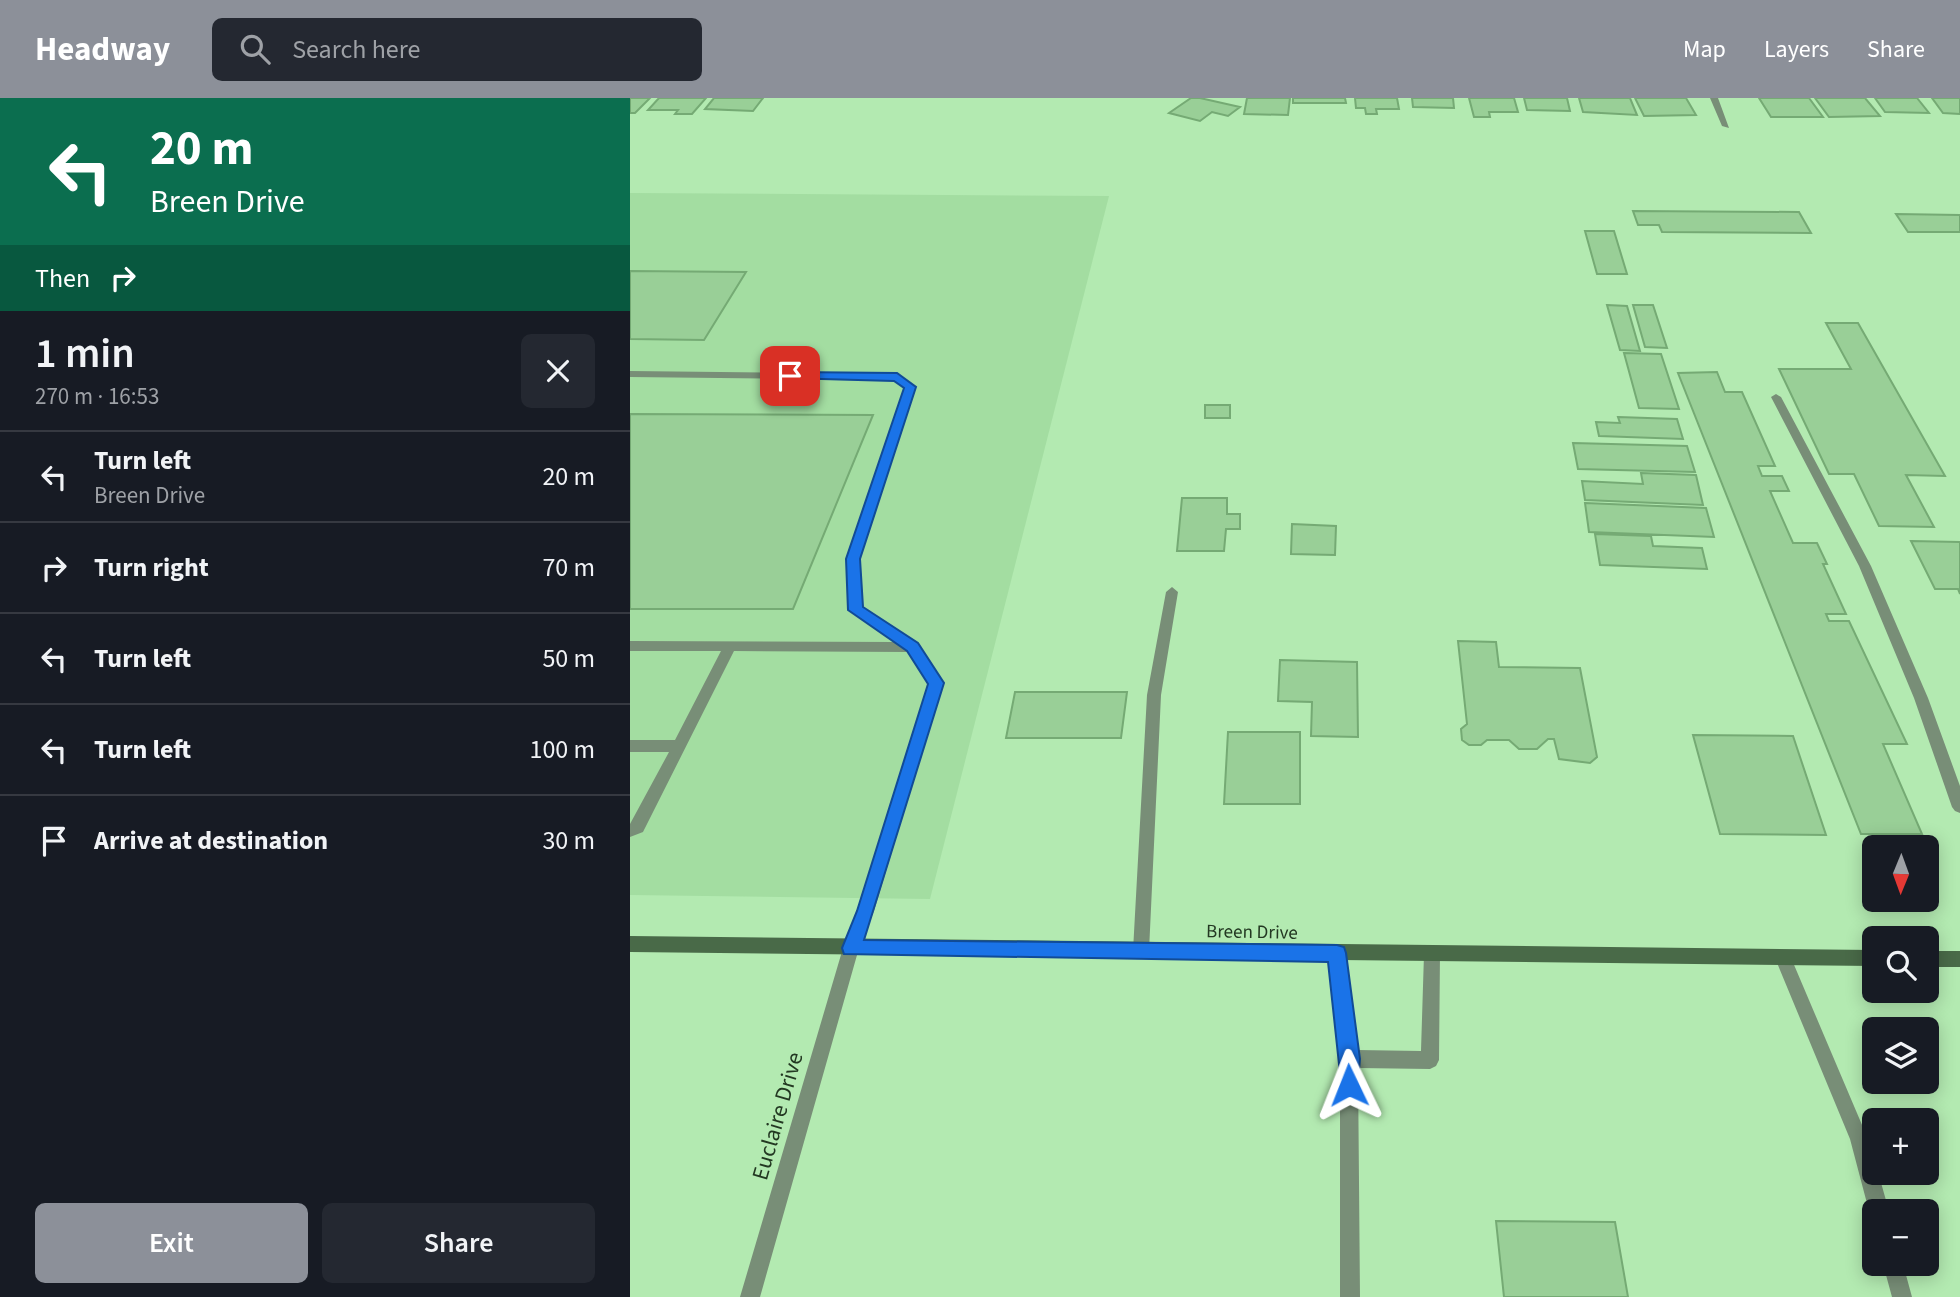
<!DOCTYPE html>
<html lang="en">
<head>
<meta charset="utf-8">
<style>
	body { margin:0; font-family:"Source Sans 3",sans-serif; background:#242831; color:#f1f3f6; height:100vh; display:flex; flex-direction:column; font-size:26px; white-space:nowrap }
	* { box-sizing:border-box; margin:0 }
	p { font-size:23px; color:#9ea1a6 }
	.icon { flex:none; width:38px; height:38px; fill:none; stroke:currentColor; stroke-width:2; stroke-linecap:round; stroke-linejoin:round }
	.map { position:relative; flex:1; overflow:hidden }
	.details { display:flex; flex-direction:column; background:#171b24; width:630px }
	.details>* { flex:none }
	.banner { background:#0b6e4f; color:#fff; overflow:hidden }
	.needle { width:46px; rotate:181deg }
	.fabs { position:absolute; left:1232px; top:737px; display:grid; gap:14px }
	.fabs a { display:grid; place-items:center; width:77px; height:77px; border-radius:10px; background:#171b24; box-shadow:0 4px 18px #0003; font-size:35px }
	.pin { position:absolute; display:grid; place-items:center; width:60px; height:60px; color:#fff; margin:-30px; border-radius:14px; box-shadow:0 4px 10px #0006 }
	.me { position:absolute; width:77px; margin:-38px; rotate:358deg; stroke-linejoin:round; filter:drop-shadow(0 0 5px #0008) }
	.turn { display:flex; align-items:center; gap:24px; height:147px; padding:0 35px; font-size:32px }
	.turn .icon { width:91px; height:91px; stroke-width:2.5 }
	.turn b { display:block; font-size:49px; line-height:60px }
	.then { display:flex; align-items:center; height:66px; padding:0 35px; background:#0003; gap:14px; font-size:26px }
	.round { display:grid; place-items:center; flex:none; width:74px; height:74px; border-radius:10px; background:#242831 }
	.head { display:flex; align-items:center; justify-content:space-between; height:119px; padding:0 35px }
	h1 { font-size:42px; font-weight:600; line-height:52px }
	.button { display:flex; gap:14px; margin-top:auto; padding:14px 35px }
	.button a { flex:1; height:80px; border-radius:10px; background:#8c9099; color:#fff; font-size:28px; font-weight:600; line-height:80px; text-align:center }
	.button a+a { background:#242831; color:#f1f3f6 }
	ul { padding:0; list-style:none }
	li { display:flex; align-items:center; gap:21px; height:91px; padding:0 35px; border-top:2px solid #363941 }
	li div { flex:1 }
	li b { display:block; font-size:26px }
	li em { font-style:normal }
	header { display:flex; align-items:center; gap:42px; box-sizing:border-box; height:98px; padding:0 35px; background:#8c9099; color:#fff }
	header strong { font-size:33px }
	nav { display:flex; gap:38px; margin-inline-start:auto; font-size:24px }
	.search { width:490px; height:63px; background:#242831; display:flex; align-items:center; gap:18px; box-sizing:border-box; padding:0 24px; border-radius:10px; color:#9ea1a6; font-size:26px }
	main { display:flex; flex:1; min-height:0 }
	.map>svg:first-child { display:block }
	.built { fill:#a3dda1 }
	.building { fill:#99cf97; stroke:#75aa74; stroke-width:2 }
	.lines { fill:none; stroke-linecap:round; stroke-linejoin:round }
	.lane { fill:#788e77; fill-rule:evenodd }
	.street { fill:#788e77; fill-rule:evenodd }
	.secondary { fill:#496a48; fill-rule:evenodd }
	.route { fill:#1a73e8; stroke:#114b97; stroke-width:2 }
	.labels { text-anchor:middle; stroke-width:6; stroke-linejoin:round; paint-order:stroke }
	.street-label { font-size:19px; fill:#233822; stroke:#b3eab1 }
	.near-street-label { font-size:23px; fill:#233822; stroke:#b3eab1 }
</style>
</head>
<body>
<header>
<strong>Headway</strong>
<div class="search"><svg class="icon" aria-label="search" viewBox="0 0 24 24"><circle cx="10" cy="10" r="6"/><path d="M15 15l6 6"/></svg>Search here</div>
<nav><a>Map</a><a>Layers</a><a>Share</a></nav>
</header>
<main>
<section class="details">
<div class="banner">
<div class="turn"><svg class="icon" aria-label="left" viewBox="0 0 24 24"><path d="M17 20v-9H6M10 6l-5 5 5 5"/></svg><div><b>20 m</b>Breen Drive</div></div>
<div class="then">Then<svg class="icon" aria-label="right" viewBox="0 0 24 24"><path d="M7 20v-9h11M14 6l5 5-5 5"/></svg></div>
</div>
<div class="head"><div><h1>1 min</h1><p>270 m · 16:53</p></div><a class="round"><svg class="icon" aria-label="close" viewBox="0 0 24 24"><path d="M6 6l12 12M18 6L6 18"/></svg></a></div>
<ul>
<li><svg class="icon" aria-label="left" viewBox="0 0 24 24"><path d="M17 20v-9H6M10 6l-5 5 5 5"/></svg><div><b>Turn left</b><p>Breen Drive</p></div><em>20 m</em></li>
<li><svg class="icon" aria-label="right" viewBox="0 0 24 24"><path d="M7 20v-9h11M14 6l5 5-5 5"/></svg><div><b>Turn right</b></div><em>70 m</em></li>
<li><svg class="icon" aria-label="left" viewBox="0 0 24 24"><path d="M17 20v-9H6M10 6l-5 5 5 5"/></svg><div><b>Turn left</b></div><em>50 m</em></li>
<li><svg class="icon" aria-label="left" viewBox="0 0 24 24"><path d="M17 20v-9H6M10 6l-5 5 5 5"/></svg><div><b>Turn left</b></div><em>100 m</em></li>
<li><svg class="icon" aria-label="arrive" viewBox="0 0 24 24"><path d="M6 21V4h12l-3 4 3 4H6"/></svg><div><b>Arrive at destination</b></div><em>30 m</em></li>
</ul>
<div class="button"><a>Exit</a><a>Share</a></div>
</section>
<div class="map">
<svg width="1330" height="1199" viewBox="0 0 1330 1199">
	<rect width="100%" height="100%" fill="#b3eab1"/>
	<path class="built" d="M 0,95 L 479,98 L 300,801 L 0,797 Z"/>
	<path class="building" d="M 0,0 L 20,0 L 5,15 L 0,15 Z
		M 29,0 L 76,0 L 62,16 L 45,16 L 48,12 L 18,12 Z
		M 84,0 L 133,0 L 123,13 L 75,11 Z
		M 561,0 L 570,0 L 610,9 L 598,18 L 582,14 L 570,23 L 539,15 Z
		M 617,0 L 660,0 L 658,17 L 614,16 Z
		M 663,0 L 715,0 L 716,5 L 663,5 Z
		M 725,0 L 767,0 L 769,11 L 746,11 L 747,16 L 736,16 L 735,10 L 726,10 Z
		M 782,0 L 823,0 L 824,10 L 783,9 Z
		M 839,0 L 884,0 L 888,14 L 859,14 L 860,19 L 844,19 Z
		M 894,0 L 937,0 L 940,13 L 897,12 Z
		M 949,0 L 1000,0 L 1007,17 L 953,14 Z
		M 1005,0 L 1056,0 L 1066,17 L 1014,18 Z
		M 1129,0 L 1179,0 L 1193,19 L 1141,19 Z
		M 1185,0 L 1235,0 L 1250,18 L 1199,19 Z
		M 1245,0 L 1287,0 L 1299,15 L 1255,14 Z
		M 1302,0 L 1330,0 L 1330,16 L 1313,15 Z
		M 1003,113 L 1169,114 L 1181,135 L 1032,134 L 1029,127 L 1008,127 Z
		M 1266,116 L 1330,117 L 1330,134 L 1278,134 Z
		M 955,133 L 984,133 L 997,176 L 967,176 Z
		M 0,173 L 116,174 L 74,242 L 0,241 Z
		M 977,207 L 997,208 L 1010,253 L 990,252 Z
		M 1003,207 L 1023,207 L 1037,250 L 1015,249 Z
		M 1196,225 L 1228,225 L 1315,378 L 1276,377 L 1304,429 L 1249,428 L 1224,376 L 1199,376 L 1149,271 L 1221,271 Z
		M 994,255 L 1031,256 L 1049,311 L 1009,310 Z
		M 1087,274 L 1095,294 L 1112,294 L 1145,368 L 1128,368 L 1132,378 L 1152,378 L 1159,393 L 1140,393 L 1163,445 L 1187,445 L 1197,466 L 1193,466 L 1216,516 L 1196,516 L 1199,523 L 1219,523 L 1277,646 L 1253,646 L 1292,736 L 1231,736 L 1048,275 Z
		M 575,307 L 600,307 L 600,320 L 575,320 Z
		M 0,316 L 243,317 L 163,511 L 0,511 Z
		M 988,319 L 1047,321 L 1053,341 L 969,338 L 966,324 L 990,325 Z
		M 943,345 L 1057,348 L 1065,374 L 948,371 Z
		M 1011,375 L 1066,377 L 1073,407 L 955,402 L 952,383 L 1013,386 Z
		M 552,400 L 597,400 L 597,416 L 610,416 L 610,431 L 596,431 L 594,453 L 547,453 Z
		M 955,405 L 1076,410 L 1084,439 L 959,434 Z
		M 662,426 L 706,428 L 705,457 L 661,456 Z
		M 965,436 L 1021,438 L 1023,448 L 1072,450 L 1077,471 L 970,467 Z
		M 1281,443 L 1330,444 L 1330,496 L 1328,491 L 1305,491 Z
		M 828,543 L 866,544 L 869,569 L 950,570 L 967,659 L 960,665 L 929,661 L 924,641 L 918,641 L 907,651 L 889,651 L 879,642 L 857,642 L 851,647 L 839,647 L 832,642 L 831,631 L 837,626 Z
		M 650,562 L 727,564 L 728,639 L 681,638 L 682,604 L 648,603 Z
		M 385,594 L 497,594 L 491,640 L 376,640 Z
		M 598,634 L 670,634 L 670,706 L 594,706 Z
		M 1063,637 L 1163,638 L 1196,737 L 1090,736 Z
		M 866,1123 L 985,1124 L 998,1199 L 874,1199 Z"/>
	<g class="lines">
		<path class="lane" d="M 0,273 L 267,276 L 285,289 L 229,461 L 232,510 L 287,545 L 313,585 L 244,813 L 227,855 L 221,858 L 215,855 L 213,850 L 228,813 L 299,585 L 278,554 L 104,553 L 13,734 L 0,739 L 0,726 L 39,654 L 0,654 L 0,642 L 45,642 L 91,553 L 0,553 L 0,543 L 264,544 L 219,512 L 217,461 L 274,290 L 264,282 L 0,279 Z
			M 1146,296 L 1151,299 L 1241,468 L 1298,600 L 1330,688 L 1330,715 L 1325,713 L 1322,709 L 1284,600 L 1229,468 L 1141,299 Z
			M 542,489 L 548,494 L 531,597 L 519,853 L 517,858 L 511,861 L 505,858 L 503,853 L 517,597 L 536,494 Z
			M 707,847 L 713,850 L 715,855 L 727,952 L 791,953 L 794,856 L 796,851 L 802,848 L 808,851 L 810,856 L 809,962 L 806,968 L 800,971 L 728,970 L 730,1199 L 710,1199 L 710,961 L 699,855 L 701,850 Z
			M 1153,852 L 1159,855 L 1238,1041 L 1244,1062 L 1244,1074 L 1248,1074 L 1259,1113 L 1244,1113 L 1244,1121 L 1239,1113 L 1220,1041 L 1145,860 L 1147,855 Z
			M 1253,1166 L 1273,1166 L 1282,1199 L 1262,1199 Z"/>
		<path class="street" d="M 1080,0 L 1088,0 L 1099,30 L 1092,28 Z
			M 221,842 L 227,845 L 229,850 L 130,1199 L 110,1199 L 213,850 L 215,845 Z"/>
		<path class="secondary" d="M 0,838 L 1244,852 L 1244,868 L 0,854 Z
			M 1297,853 L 1330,853 L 1330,869 L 1297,869 Z"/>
	</g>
	<path class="route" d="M 160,274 L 267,275 L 286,289 L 230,461 L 233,509 L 288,545 L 314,585 L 234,842 L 707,847 L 714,849 L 716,855 L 730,961 L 727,994 L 719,997 L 712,994 L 698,864 L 214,856 L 212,850 L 227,813 L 298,586 L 277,553 L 218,512 L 216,461 L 274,290 L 264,283 L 156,280 L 156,275 Z"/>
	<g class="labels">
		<g class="street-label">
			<text transform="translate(622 833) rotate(1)" y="7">Breen Drive</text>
		</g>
		<g class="near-street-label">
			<text transform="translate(147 1018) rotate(-74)" y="8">Euclaire Drive</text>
		</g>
	</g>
</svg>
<div class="fabs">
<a><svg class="needle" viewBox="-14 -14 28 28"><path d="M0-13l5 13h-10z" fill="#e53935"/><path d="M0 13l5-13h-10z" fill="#9ea1a6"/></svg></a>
<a><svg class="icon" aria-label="search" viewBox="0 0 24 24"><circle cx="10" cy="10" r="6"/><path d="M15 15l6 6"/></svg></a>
<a><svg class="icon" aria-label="layers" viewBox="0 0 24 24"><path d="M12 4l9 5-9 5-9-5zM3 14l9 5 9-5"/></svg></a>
<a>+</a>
<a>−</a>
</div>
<div class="pin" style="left:160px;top:278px;background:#d93025"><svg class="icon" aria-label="arrive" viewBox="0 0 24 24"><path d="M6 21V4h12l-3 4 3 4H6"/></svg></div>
<svg class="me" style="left:719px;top:987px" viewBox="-20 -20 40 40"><path d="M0-17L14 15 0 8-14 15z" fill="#1a73e8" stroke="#fff" stroke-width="4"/></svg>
</div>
</main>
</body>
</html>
